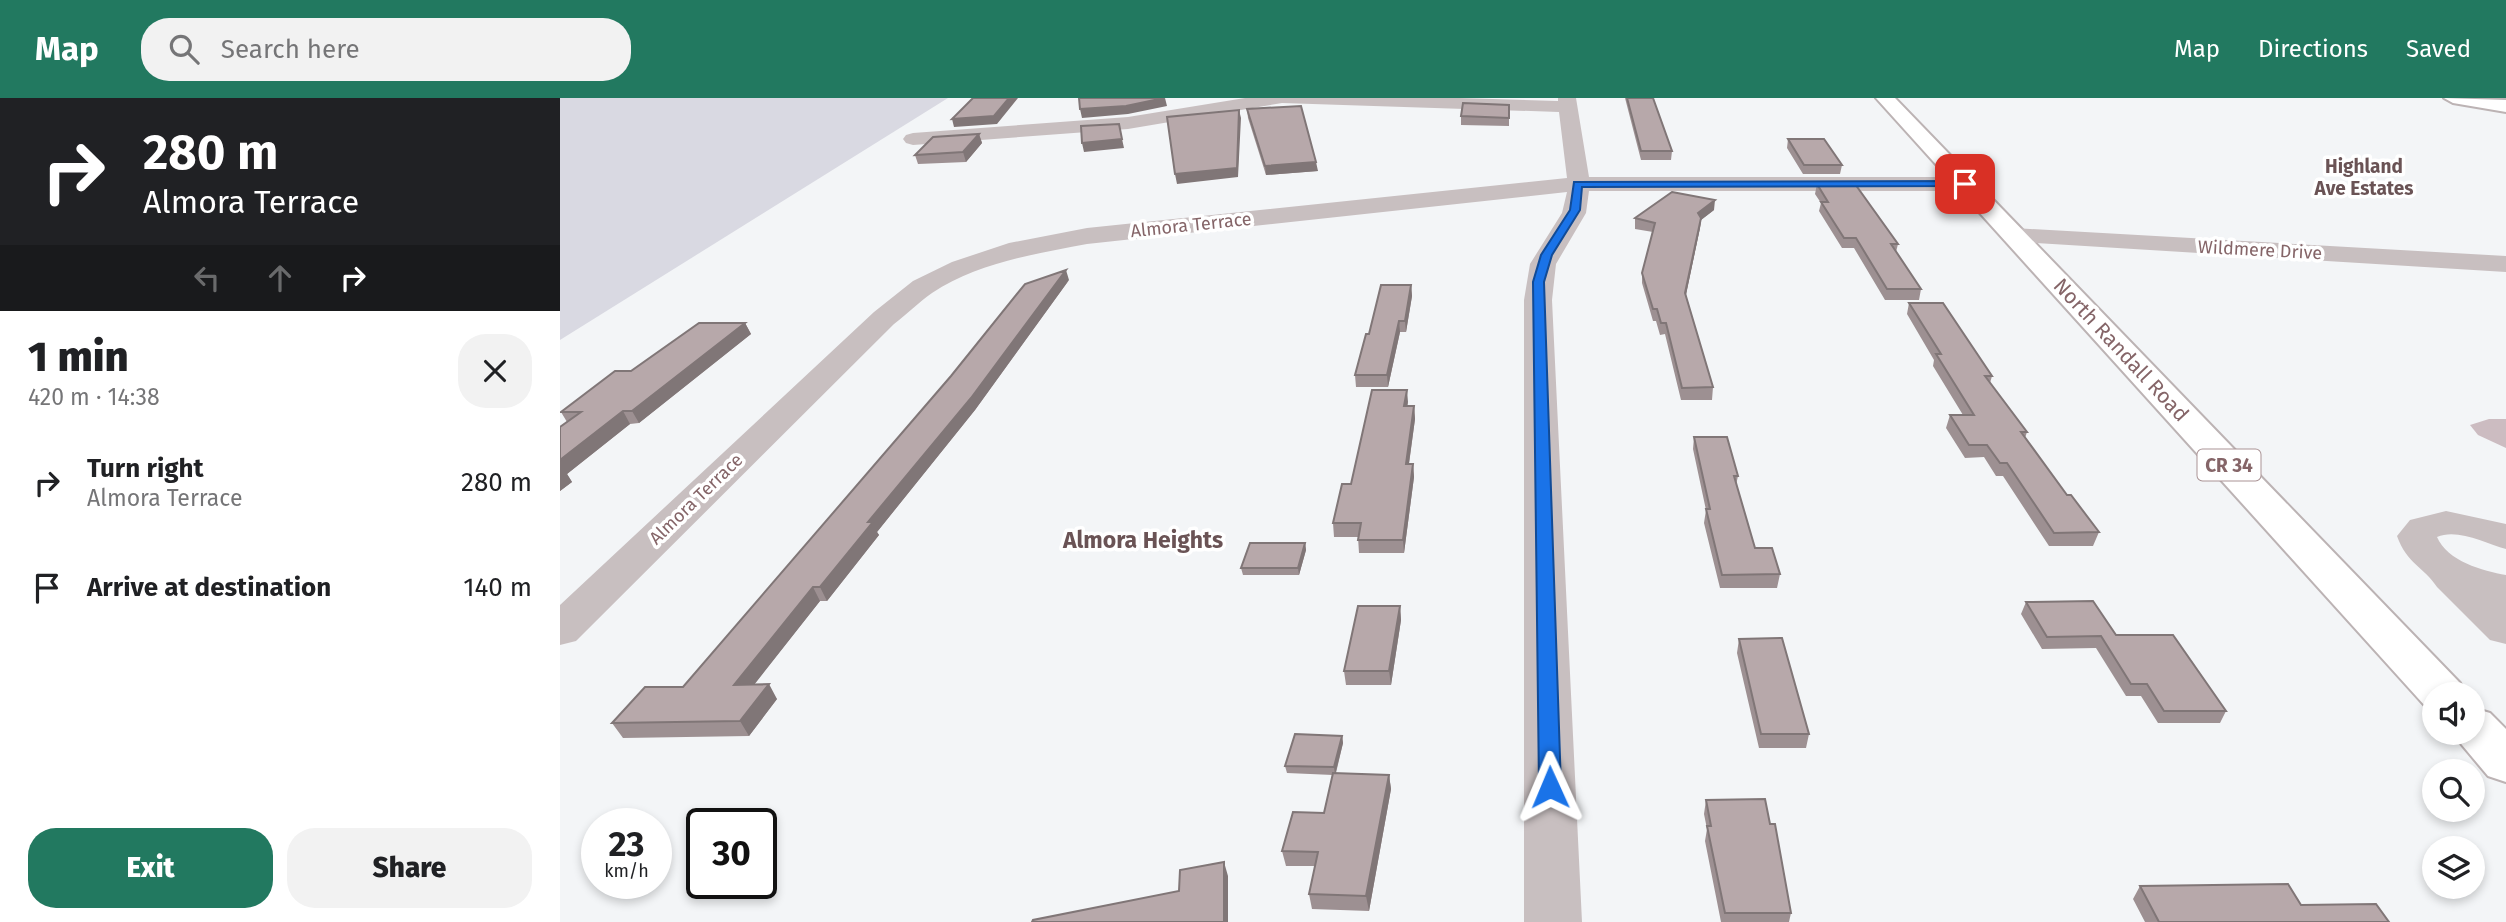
<!DOCTYPE html>
<html lang="en">
<head>
<meta charset="utf-8">
<style>
	body { margin:0; font-family:"Fira Sans",sans-serif; background:#f2f2f2; color:#202124; height:100vh; display:flex; flex-direction:column; font-size:26px; white-space:nowrap }
	* { box-sizing:border-box; margin:0 }
	p { font-size:23px; color:#757577 }
	.icon { flex:none; width:38px; height:38px; fill:none; stroke:currentColor; stroke-width:2; stroke-linecap:round; stroke-linejoin:round }
	.map { position:relative; flex:1; overflow:hidden }
	.sheet { display:flex; flex-direction:column; background:#fff; width:560px }
	.sheet>* { flex:none }
	.hud { background:#202124; color:#fff; overflow:hidden }
	.fabs { position:absolute; left:1862px; top:584px; display:grid; gap:14px }
	.fabs a { display:grid; place-items:center; width:63px; height:63px; border-radius:50%; background:#fff; box-shadow:0 4px 10px #0003; font-size:35px }
	.speed { position:absolute; left:21px; top:710px; display:flex; gap:14px; font-size:35px; font-weight:700; text-align:center }
	.speed>* { display:grid; place-content:center; width:91px; height:91px; border-radius:50%; background:#fff; box-shadow:0 4px 10px #0003; line-height:1 }
	.speed small { font-size:18px; font-weight:400 }
	.speed .limit { border:4px solid #111; border-radius:10px; background:#fff; color:#111 }
	.pin { position:absolute; display:grid; place-items:center; width:60px; height:60px; color:#fff; margin:-30px; border-radius:14px; box-shadow:0 4px 10px #0006 }
	.me { position:absolute; width:77px; margin:-38px; rotate:359deg; stroke-linejoin:round; filter:drop-shadow(0 0 5px #0008) }
	.turn { display:flex; align-items:center; gap:24px; height:147px; padding:0 28px; font-size:32px }
	.turn .icon { width:91px; height:91px; stroke-width:2.5 }
	.turn b { display:block; font-size:49px; line-height:60px }
	.lanes { display:flex; align-items:center; height:66px; padding:0 28px; background:#0003; justify-content:center; gap:35px; direction:ltr }
	.lanes .off { opacity:.35 }
	.round { display:grid; place-items:center; flex:none; width:74px; height:74px; border-radius:28px; background:#f2f2f2 }
	.head { display:flex; align-items:center; justify-content:space-between; height:119px; padding:0 28px }
	h1 { font-size:42px; font-weight:800; line-height:52px }
	.button { display:flex; gap:14px; margin-top:auto; padding:14px 28px }
	.button a { flex:1; height:80px; border-radius:28px; background:#227960; color:#fff; font-size:28px; font-weight:800; line-height:80px; text-align:center }
	.button a+a { background:#f2f2f2; color:#202124 }
	ul { padding:0; list-style:none }
	li { display:flex; align-items:center; gap:21px; height:105px; padding:0 28px }
	li div { flex:1 }
	li b { display:block; font-size:26px }
	li em { font-style:normal }
	header { display:flex; align-items:center; gap:42px; box-sizing:border-box; height:98px; padding:0 35px; background:#227960; color:#fff }
	header strong { font-size:33px }
	nav { display:flex; gap:38px; margin-inline-start:auto; font-size:24px }
	.search { width:490px; height:63px; background:#f2f2f2; display:flex; align-items:center; gap:18px; box-sizing:border-box; padding:0 24px; border-radius:28px; color:#757577; font-size:26px }
	main { display:flex; flex:1; min-height:0 }
	.map>svg:first-child { display:block }
	.green { fill:#d9d9e2 }
	.water { fill:#ccbcc1 }
	.lines { fill:none; stroke-linecap:round; stroke-linejoin:round }
	.major-casing { stroke:#bcb3b4; stroke-width:4 }
	.minor { fill:#c8bfc0; fill-rule:evenodd }
	.major { fill:#fff; fill-rule:evenodd }
	.wall { fill:#9d9092 }
	.shaded-wall { fill:#807677 }
	.building { fill:#b7a8aa; stroke:#807677; stroke-width:2 }
	.route { fill:#1a73e8; stroke:#114b97; stroke-width:2 }
	.labels { text-anchor:middle; stroke-width:7; stroke-linejoin:round; paint-order:stroke }
	.far-street-label { font-size:18px; fill:#856568; stroke:#fff }
	.far-neighbourhood-label { font-size:19px; font-weight:bold; fill:#6a5355; stroke:#fff }
	.shield { fill:#fff; stroke:#aa9395; stroke-width:2 }
	.shield-label { font-size:19px; font-weight:bold; fill:#856568 }
	.street-label { font-size:21px; fill:#856568; stroke:#fff }
	.neighbourhood-label { font-size:23px; font-weight:bold; fill:#6a5355; stroke:#fff }
</style>
</head>
<body>
<header>
<strong>Map</strong>
<div class="search"><svg class="icon" aria-label="search" viewBox="0 0 24 24"><circle cx="10" cy="10" r="6"/><path d="M15 15l6 6"/></svg>Search here</div>
<nav><a>Map</a><a>Directions</a><a>Saved</a></nav>
</header>
<main>
<section class="sheet">
<div class="hud">
<div class="turn"><svg class="icon" aria-label="right" viewBox="0 0 24 24"><path d="M7 20v-9h11M14 6l5 5-5 5"/></svg><div><b>280 m</b>Almora Terrace</div></div>
<div class="lanes"><svg class="icon off" aria-label="left" viewBox="0 0 24 24"><path d="M17 20v-9H6M10 6l-5 5 5 5"/></svg><svg class="icon off" aria-label="ahead" viewBox="0 0 24 24"><path d="M12 20V5M6 11l6-6 6 6"/></svg><svg class="icon" aria-label="right" viewBox="0 0 24 24"><path d="M7 20v-9h11M14 6l5 5-5 5"/></svg></div>
</div>
<div class="head"><div><h1>1 min</h1><p>420 m · 14:38</p></div><a class="round"><svg class="icon" aria-label="close" viewBox="0 0 24 24"><path d="M6 6l12 12M18 6L6 18"/></svg></a></div>
<ul>
<li><svg class="icon" aria-label="right" viewBox="0 0 24 24"><path d="M7 20v-9h11M14 6l5 5-5 5"/></svg><div><b>Turn right</b><p>Almora Terrace</p></div><em>280 m</em></li>
<li><svg class="icon" aria-label="arrive" viewBox="0 0 24 24"><path d="M6 21V4h12l-3 4 3 4H6"/></svg><div><b>Arrive at destination</b></div><em>140 m</em></li>
</ul>
<div class="button"><a>Exit</a><a>Share</a></div>
</section>
<div class="map">
<svg width="1946" height="824" viewBox="0 0 1946 824">
	<rect width="100%" height="100%" fill="#f3f5f7"/>
	<path class="green" d="M 0,0 L 388,0 L 0,242 Z"/>
	<path class="water" d="M 1929,321 L 1946,321 L 1946,350 L 1918,337 L 1910,327 Z"/>
	<g class="lines">
		<g class="major-casing">
			<path id="major" d="M 1316,0 L 1335,0 L 1900,585 L 1907,597 L 1874,597 L 1874,612 L 1866,609 Z
				M 1884,0 L 1946,2 L 1946,14 L 1893,5 Z
				M 1913,610 L 1930,615 L 1946,631 L 1946,684 L 1928,678 L 1892,635 L 1913,635 Z"/>
		</g>
		<path class="minor" d="M 685,0 L 899,0 L 998,3 L 998,0 L 1016,0 L 1029,79 L 1405,79 L 1413,81 L 1416,86 L 1413,91 L 1405,93 L 1029,93 L 1026,115 L 996,166 L 992,202 L 1022,824 L 964,824 L 964,202 L 970,166 L 1002,115 L 1007,94 L 527,146 C 474,156 418,165 372,195 C 359,204 347,216 334,226 L 16,543 L 0,547 L 0,507 L 314,214 L 353,183 L 392,164 L 449,145 L 527,130 L 1007,80 L 999,14 L 722,5 L 568,31 L 353,47 L 346,45 L 343,41 L 346,37 L 353,35 L 568,19 Z
			M 1454,130 L 1946,158 L 1946,174 L 1445,143 L 1441,138 L 1445,133 Z
			M 1886,413 L 1946,426 L 1946,451 C 1926,446 1898,430 1877,439 C 1887,463 1923,473 1946,477 L 1946,546 L 1930,542 L 1877,489 C 1864,469 1847,466 1837,438 L 1850,422 Z"/>
		<use href="#major" class="major"/>
	</g>
	<path class="wall" d="M 1065,0 L 1093,0 L 1112,53 L 1111,62 L 1081,62 Z
		M 949,7 L 949,28 L 901,27 L 901,18 Z
		M 687,11 L 758,73 L 706,77 L 688,20 Z
		M 419,36 L 422,45 L 406,64 L 358,66 L 355,57 Z
		M 1228,41 L 1282,67 L 1280,76 L 1243,76 L 1227,50 Z
		M 1257,86 L 1338,146 L 1336,154 L 1361,191 L 1359,202 L 1325,202 L 1294,150 L 1282,150 L 1259,113 L 1261,105 L 1255,96 Z
		M 1154,112 L 1141,122 L 1140,130 L 1126,197 L 1153,289 L 1152,302 L 1121,302 L 1105,236 L 1100,237 L 1096,223 L 1093,223 L 1082,185 L 1082,175 L 1093,134 L 1075,131 L 1075,120 Z
		M 509,182 L 415,312 L 317,434 L 319,437 L 267,503 L 260,503 L 194,586 L 217,601 L 189,638 L 63,640 L 52,625 L 123,589 Z
		M 851,187 L 852,198 L 846,234 L 840,234 L 828,289 L 796,289 L 795,277 Z
		M 1349,205 L 1432,278 L 1430,285 L 1467,334 L 1465,340 L 1507,397 L 1539,434 L 1533,448 L 1489,448 L 1443,378 L 1436,378 L 1424,359 L 1405,360 L 1386,330 L 1390,317 L 1403,317 L 1373,268 L 1374,262 L 1347,216 Z
		M 185,225 L 191,236 L 79,325 L 70,326 L 7,376 L 12,384 L 0,393 L 0,329 L 7,324 L 1,314 L 71,273 Z
		M 848,304 L 847,308 L 854,308 L 855,321 L 849,366 L 853,366 L 854,379 L 844,455 L 799,455 L 798,439 L 774,439 L 773,425 L 791,386 Z
		M 1134,339 L 1178,378 L 1176,387 L 1195,450 L 1220,476 L 1217,490 L 1160,490 L 1144,425 L 1146,412 L 1133,351 Z
		M 745,445 L 746,452 L 739,477 L 683,477 L 681,470 Z
		M 1466,504 L 1556,537 L 1666,613 L 1660,625 L 1598,625 L 1581,598 L 1566,598 L 1536,550 L 1482,551 L 1461,516 Z
		M 840,508 L 841,522 L 831,587 L 786,587 L 784,573 Z
		M 1179,541 L 1249,636 L 1246,650 L 1199,650 L 1177,555 Z
		M 782,638 L 783,645 L 776,675 L 829,677 L 831,691 L 809,813 L 752,811 L 749,796 L 755,768 L 726,768 L 722,753 L 764,715 L 773,677 L 727,675 L 725,668 Z
		M 1146,702 L 1231,815 L 1229,824 L 1161,824 L 1145,743 L 1147,731 L 1144,716 Z
		M 1580,788 L 1741,807 L 1829,824 L 1585,824 L 1573,801 Z"/>
	<path class="shaded-wall" d="M 449,0 L 458,0 L 437,26 L 394,29 L 392,21 Z
		M 605,0 L 607,8 L 568,16 L 522,20 L 520,11 Z
		M 679,12 L 681,20 L 678,79 L 617,86 L 615,76 Z
		M 419,36 L 422,45 L 406,64 L 403,54 Z
		M 562,41 L 564,50 L 524,54 L 522,45 Z
		M 756,64 L 758,73 L 706,77 L 705,68 Z
		M 1155,102 L 1154,112 L 1141,122 L 1140,130 L 1124,206 L 1138,115 Z
		M 506,172 L 509,182 L 415,312 L 317,434 L 319,437 L 267,503 L 260,489 L 308,424 Z
		M 851,187 L 852,198 L 846,234 L 845,223 Z
		M 839,223 L 840,234 L 828,289 L 827,277 Z
		M 185,225 L 191,236 L 79,325 L 72,313 Z
		M 847,292 L 848,304 L 845,321 L 844,308 Z
		M 854,308 L 855,321 L 847,379 L 846,366 Z
		M 63,313 L 70,326 L 7,376 L 12,384 L 0,393 L 0,362 Z
		M 853,366 L 854,379 L 844,455 L 843,442 Z
		M 745,445 L 746,452 L 739,477 L 738,470 Z
		M 253,489 L 260,503 L 183,601 L 174,587 Z
		M 840,508 L 841,522 L 831,587 L 829,573 Z
		M 209,586 L 217,601 L 189,638 L 180,623 Z
		M 782,638 L 783,645 L 775,677 L 774,669 Z
		M 829,677 L 831,691 L 809,813 L 806,798 Z
		M 664,764 L 668,778 L 668,824 L 664,824 Z"/>
	<path class="building" d="M 413,0 L 449,0 L 434,18 L 392,21 Z
		M 519,0 L 604,0 L 566,8 L 520,11 Z
		M 1067,0 L 1093,0 L 1112,53 L 1081,53 Z
		M 903,5 L 949,7 L 949,20 L 901,18 Z
		M 741,8 L 756,64 L 705,68 L 687,11 Z
		M 679,12 L 677,70 L 615,76 L 607,19 Z
		M 559,26 L 562,41 L 522,45 L 521,28 Z
		M 419,36 L 403,54 L 355,57 L 373,39 Z
		M 1228,41 L 1264,41 L 1282,67 L 1244,67 Z
		M 1257,86 L 1295,86 L 1338,146 L 1331,146 L 1361,191 L 1327,191 L 1296,140 L 1284,140 L 1261,104 L 1268,104 Z
		M 1112,94 L 1155,102 L 1138,115 L 1141,120 L 1125,195 L 1153,289 L 1122,290 L 1106,225 L 1101,225 L 1097,211 L 1093,211 L 1082,175 L 1095,125 L 1075,120 Z
		M 506,172 L 411,300 L 308,424 L 313,424 L 260,489 L 253,489 L 174,587 L 209,586 L 180,623 L 52,625 L 85,589 L 123,589 L 391,278 L 465,186 Z
		M 821,187 L 851,187 L 845,223 L 839,223 L 827,277 L 795,277 L 806,236 L 809,236 Z
		M 1349,205 L 1383,205 L 1432,278 L 1425,278 L 1467,334 L 1461,334 L 1507,397 L 1511,397 L 1539,434 L 1494,435 L 1447,365 L 1440,365 L 1427,347 L 1409,347 L 1390,317 L 1414,317 L 1376,256 L 1381,256 Z
		M 139,225 L 185,225 L 72,313 L 63,313 L 0,362 L 0,329 L 21,314 L 1,314 L 55,273 L 71,273 Z
		M 812,292 L 847,292 L 844,308 L 854,308 L 846,366 L 853,366 L 843,442 L 798,442 L 801,425 L 773,425 L 782,386 L 791,386 Z
		M 1134,339 L 1167,339 L 1178,378 L 1174,378 L 1195,450 L 1212,450 L 1220,476 L 1162,477 L 1146,411 L 1150,411 Z
		M 690,445 L 745,445 L 738,470 L 681,470 Z
		M 1533,503 L 1556,537 L 1613,537 L 1666,613 L 1604,613 L 1587,586 L 1571,586 L 1541,538 L 1487,539 L 1466,504 Z
		M 798,508 L 840,508 L 829,573 L 784,573 Z
		M 1222,540 L 1249,636 L 1201,636 L 1179,541 Z
		M 735,636 L 782,638 L 774,669 L 725,668 Z
		M 773,675 L 829,677 L 806,798 L 749,796 L 758,754 L 722,753 L 733,714 L 764,715 Z
		M 1205,701 L 1210,726 L 1215,726 L 1231,815 L 1165,815 L 1147,728 L 1151,728 L 1146,702 Z
		M 664,764 L 664,824 L 472,824 L 473,822 L 619,793 L 620,772 Z
		M 1728,786 L 1741,807 L 1816,806 L 1829,824 L 1599,824 L 1580,788 Z"/>
	<path class="route" d="M 1405,83 L 1408,84 L 1408,88 L 1022,89 L 1020,112 L 992,157 L 984,184 L 1001,689 L 998,695 L 990,697 L 982,695 L 979,689 L 973,184 L 981,157 L 1010,112 L 1014,84 Z"/>
	<g class="labels">
		<g class="far-street-label">
			<text transform="translate(631 127) rotate(-6)" y="6">Almora Terrace</text>
			<text transform="translate(1700 152) rotate(3)" y="6">Wildmere Drive</text>
			<text transform="translate(136 401) rotate(-44)" y="6">Almora Terrace</text>
		</g>
		<g class="far-neighbourhood-label">
			<text x="1804" y="75">Highland<tspan x="1804" dy="22">Ave Estates</tspan></text>
		</g>
		<rect class="shield" x="1637.5" y="351.5" width="63" height="31" rx="5"/>
		<g class="shield-label">
			<text x="1669" y="374">CR 34</text>
		</g>
		<g class="street-label">
			<text transform="translate(1561 252) rotate(47)" y="7">North Randall Road</text>
		</g>
		<g class="neighbourhood-label">
			<text x="583" y="450">Almora Heights</text>
		</g>
	</g>
</svg>
<div class="fabs">
<a><svg class="icon" aria-label="sound" viewBox="0 0 24 24"><path d="M4 9h4l5-4v14l-5-4H4zM17 9q2 3 0 6"/></svg></a>
<a><svg class="icon" aria-label="search" viewBox="0 0 24 24"><circle cx="10" cy="10" r="6"/><path d="M15 15l6 6"/></svg></a>
<a><svg class="icon" aria-label="layers" viewBox="0 0 24 24"><path d="M12 4l9 5-9 5-9-5zM3 14l9 5 9-5"/></svg></a>
</div>
<div class="speed"><div>23<small>km/h</small></div><div class="limit">30</div></div>
<div class="pin" style="left:1405px;top:86px;background:#d93025"><svg class="icon" aria-label="arrive" viewBox="0 0 24 24"><path d="M6 21V4h12l-3 4 3 4H6"/></svg></div>
<svg class="me" style="left:990px;top:689px" viewBox="-20 -20 40 40"><path d="M0-17L14 15 0 8-14 15z" fill="#1a73e8" stroke="#fff" stroke-width="4"/></svg>
</div>
</main>
</body>
</html>
